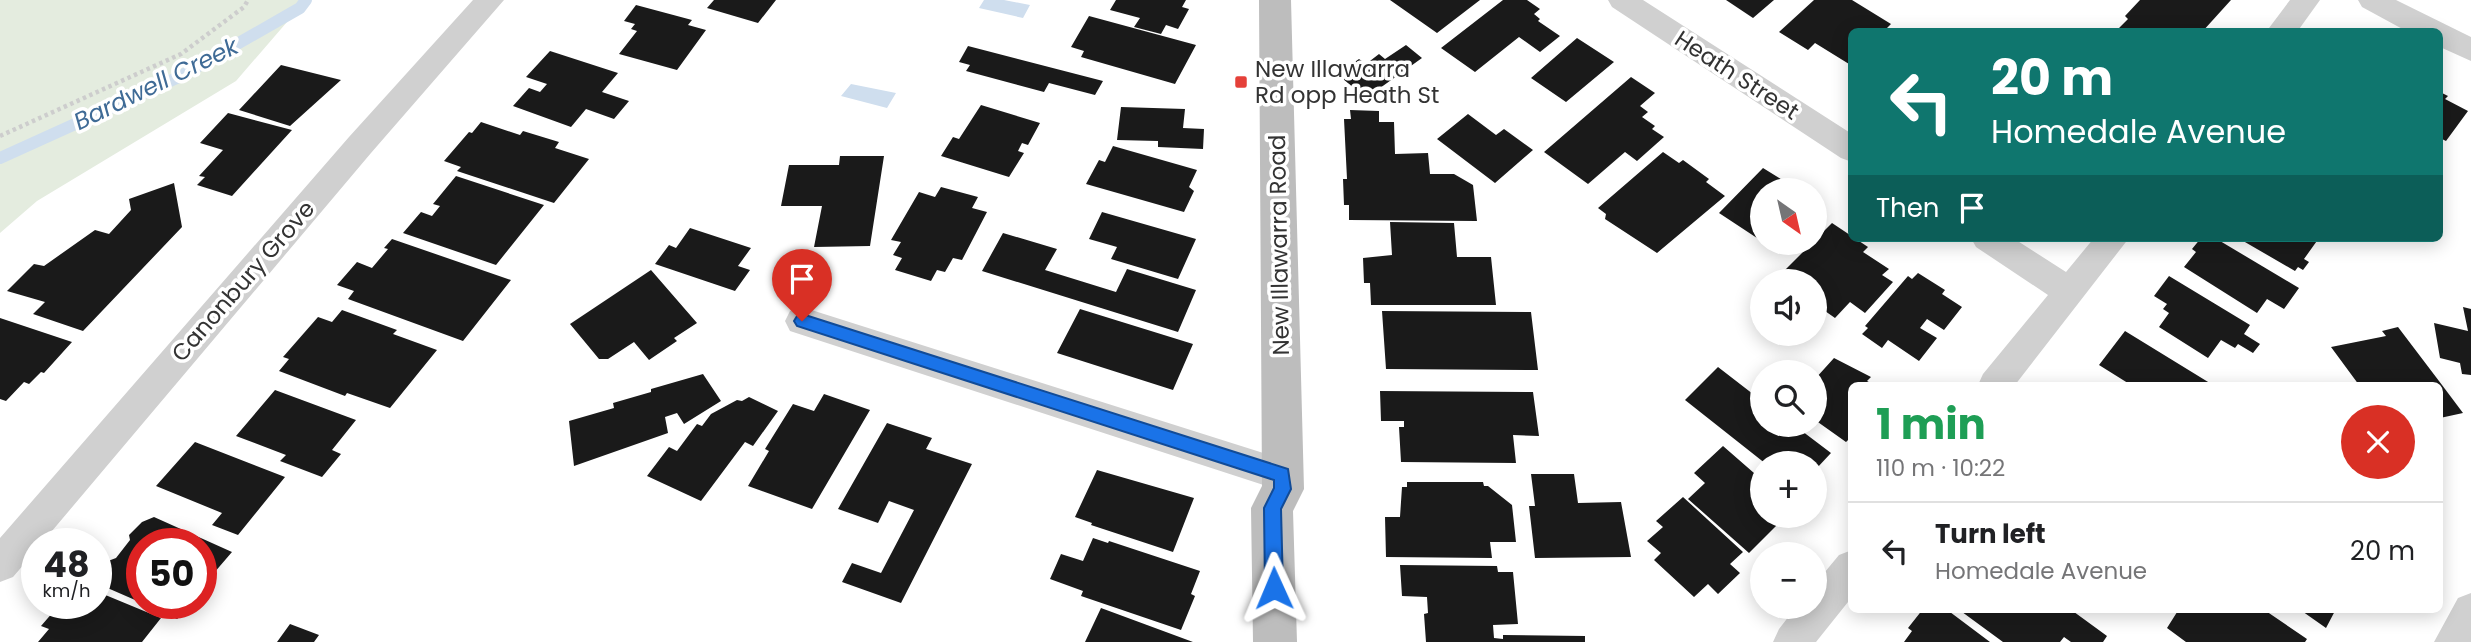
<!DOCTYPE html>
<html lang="en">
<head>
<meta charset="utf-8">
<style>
	body { margin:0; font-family:Poppins,sans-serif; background:#f6f6f6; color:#202124; height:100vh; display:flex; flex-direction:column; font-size:26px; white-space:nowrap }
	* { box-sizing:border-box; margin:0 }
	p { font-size:23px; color:#757577 }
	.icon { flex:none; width:38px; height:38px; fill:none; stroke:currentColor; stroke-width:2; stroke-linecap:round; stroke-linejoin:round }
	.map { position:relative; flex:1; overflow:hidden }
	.details { position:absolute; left:1848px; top:382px; width:595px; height:231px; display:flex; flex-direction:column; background:#fff; border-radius:10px; box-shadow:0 4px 18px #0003 }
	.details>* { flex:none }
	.hud { position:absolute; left:1848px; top:28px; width:595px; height:214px; border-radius:10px; box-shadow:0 4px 18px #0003; background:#0f766e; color:#fff; overflow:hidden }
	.needle { width:46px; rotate:146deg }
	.fabs { position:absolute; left:1750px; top:178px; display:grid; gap:14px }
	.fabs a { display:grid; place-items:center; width:77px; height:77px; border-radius:50%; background:#fff; box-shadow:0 4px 18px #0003; font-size:35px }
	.speed { position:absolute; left:21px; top:528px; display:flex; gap:14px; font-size:35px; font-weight:700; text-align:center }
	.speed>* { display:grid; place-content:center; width:91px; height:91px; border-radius:50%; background:#fff; box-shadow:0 4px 18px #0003; line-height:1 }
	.speed small { font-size:18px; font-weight:400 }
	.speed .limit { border:10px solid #d22; background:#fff; color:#111 }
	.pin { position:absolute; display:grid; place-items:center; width:60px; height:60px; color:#fff; margin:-72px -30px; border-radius:50% 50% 50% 0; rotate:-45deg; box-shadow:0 0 7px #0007 }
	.pin .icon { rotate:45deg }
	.me { position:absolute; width:77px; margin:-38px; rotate:359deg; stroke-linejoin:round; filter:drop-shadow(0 0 5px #0008) }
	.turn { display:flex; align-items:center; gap:24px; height:147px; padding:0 28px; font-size:32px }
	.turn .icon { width:91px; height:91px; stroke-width:2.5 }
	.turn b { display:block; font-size:49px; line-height:60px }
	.then { display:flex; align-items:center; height:66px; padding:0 28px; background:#0003; gap:14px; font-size:26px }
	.round { display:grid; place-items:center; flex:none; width:74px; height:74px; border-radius:37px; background:#f6f6f6 }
	.head { display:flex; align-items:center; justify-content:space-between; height:119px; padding:0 28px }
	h1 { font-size:42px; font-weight:700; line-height:52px; color:#1e9e55 }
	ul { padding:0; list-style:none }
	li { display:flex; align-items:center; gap:21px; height:98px; padding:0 28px; border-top:2px solid #e0e0e0 }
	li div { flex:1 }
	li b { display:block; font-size:26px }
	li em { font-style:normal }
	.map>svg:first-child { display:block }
	.green { fill:#e4ecdf }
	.water { fill:#cfdeee }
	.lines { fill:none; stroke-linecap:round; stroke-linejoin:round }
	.stream { stroke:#cfdeee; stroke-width:12 }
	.building { fill:#1a1a1a }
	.path { stroke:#cdcdcd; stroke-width:4.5; stroke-dasharray:3.5 3.5; stroke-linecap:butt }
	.minor { fill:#d0d0d0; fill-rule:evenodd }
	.secondary { fill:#bdbdbd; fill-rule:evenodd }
	.route { fill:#1a73e8; stroke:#114b97; stroke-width:2 }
	.poi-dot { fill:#e54039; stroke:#fff; stroke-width:2.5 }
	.labels { text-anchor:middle; stroke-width:7; stroke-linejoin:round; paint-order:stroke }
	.poi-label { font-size:23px; fill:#333; stroke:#fff; text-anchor:start }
	.street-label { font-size:23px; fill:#333; stroke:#fff }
	.water-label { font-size:24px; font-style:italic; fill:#3f6b96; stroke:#fff }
</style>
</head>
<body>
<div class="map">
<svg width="2471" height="642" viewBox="0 0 2471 642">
	<rect width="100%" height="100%" fill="#fff"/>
	<path class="green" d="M 0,0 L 306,0 L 236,81 L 37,201 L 0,233 Z"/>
	<path class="water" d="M 984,0 L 1004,0 L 1030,5 L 1023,18 L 979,8 Z
		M 851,84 L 896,93 L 887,108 L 841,96 Z"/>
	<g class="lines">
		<path class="stream" d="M 0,158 L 181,76 L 300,8 L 306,0"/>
	</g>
	<path class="building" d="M 714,0 L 776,0 L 758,23 L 707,8 Z
		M 1116,0 L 1186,0 L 1182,7 L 1189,9 L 1178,29 L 1166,25 L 1161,34 L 1134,27 L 1140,18 L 1110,10 Z
		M 1390,0 L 1480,0 L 1437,33 Z
		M 1503,0 L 1527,0 L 1540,9 L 1534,14 L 1540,19 L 1538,21 L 1560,36 L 1540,52 L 1519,37 L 1475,72 L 1441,48 Z
		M 1726,0 L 1774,0 L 1753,18 Z
		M 1814,0 L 1852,0 L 1891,24 L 1883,32 L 1852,32 L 1852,61 L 1849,64 L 1815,43 L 1808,50 L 1779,32 Z
		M 2140,0 L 2231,0 L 2202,32 L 2187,32 L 2180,28 L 2177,32 L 2118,29 L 2128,19 L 2125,16 Z
		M 636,5 L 692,20 L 688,25 L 706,30 L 677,70 L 619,54 L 637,31 L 631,29 L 635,24 L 624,21 Z
		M 1089,16 L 1196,45 L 1175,84 L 1081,57 L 1084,51 L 1071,47 Z
		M 1577,38 L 1614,62 L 1566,102 L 1531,78 Z
		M 1406,45 L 1422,58 L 1366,98 L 1337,74 L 1359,59 L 1366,64 L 1379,54 L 1385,59 Z
		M 968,46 L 1103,81 L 1095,95 L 1049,83 L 1044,92 L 966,71 L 970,65 L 959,62 Z
		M 550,51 L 618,73 L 602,92 L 629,101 L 614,119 L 586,109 L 571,127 L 513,106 L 529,88 L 540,92 L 547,84 L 526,77 Z
		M 281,65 L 341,80 L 290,126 L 239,110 Z
		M 1631,77 L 1655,93 L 1640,106 L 1648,112 L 1642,117 L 1655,126 L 1652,129 L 1664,137 L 1637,161 L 1625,152 L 1588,184 L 1544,152 Z
		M 2440,92 L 2448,96 L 2445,99 L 2468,111 L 2446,141 L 2440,138 Z
		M 981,105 L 1040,123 L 1028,145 L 1022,143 L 1018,151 L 1024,153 L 1009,177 L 941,156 L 953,137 L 959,139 Z
		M 1121,107 L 1185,109 L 1183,128 L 1204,129 L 1203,149 L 1158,147 L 1158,141 L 1117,140 Z
		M 1350,110 L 1379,111 L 1379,122 L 1394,122 L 1395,154 L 1428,153 L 1430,174 L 1454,174 L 1473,185 L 1477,221 L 1349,220 L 1349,205 L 1344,205 L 1343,179 L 1347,179 L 1344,119 L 1351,119 Z
		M 228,113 L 292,130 L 232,196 L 197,185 L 205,177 L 199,176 L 223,150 L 200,143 Z
		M 1468,114 L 1496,135 L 1504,129 L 1533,150 L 1495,183 L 1437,139 Z
		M 481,122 L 520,135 L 523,131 L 559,142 L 555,148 L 589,159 L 554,203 L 457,171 L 461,167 L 444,161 L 469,132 L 472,133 Z
		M 1113,146 L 1197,170 L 1189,187 L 1194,191 L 1184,212 L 1086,184 L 1099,160 L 1105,162 Z
		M 1663,152 L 1679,163 L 1683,160 L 1709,179 L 1706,182 L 1725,196 L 1657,253 L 1605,219 L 1606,214 L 1598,208 Z
		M 840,156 L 884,156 L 870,246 L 814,247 L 822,206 L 781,206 L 789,165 L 839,165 Z
		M 1763,168 L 1792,186 L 1788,191 L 1762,191 L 1760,240 L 1719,213 Z
		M 456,176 L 544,205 L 496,265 L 403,233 L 421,212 L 432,216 L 440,206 L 433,204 Z
		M 174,183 L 182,227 L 83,331 L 33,314 L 45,302 L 7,291 L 34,264 L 44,266 L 95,230 L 109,234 L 131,210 L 129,199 Z
		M 941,187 L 978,197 L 972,208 L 987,212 L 962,260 L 953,258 L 945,272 L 937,270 L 931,281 L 895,270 L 902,258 L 893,255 L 901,242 L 891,240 L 919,192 L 935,197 Z
		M 1102,212 L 1196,239 L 1178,279 L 1111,259 L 1117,247 L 1089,239 Z
		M 1390,222 L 1454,223 L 1457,257 L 1491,257 L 1496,305 L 1371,305 L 1370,283 L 1364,283 L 1363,258 L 1392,255 Z
		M 1832,223 L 1868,247 L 1863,252 L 1889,269 L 1882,275 L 1893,282 L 1865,313 L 1850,302 L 1835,318 L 1825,311 L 1815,322 L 1815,282 L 1773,282 Z
		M 690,228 L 751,248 L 738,266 L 750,270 L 735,291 L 655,264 L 669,245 L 676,248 Z
		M 1003,233 L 1057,249 L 1045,270 L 1116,292 L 1127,269 L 1196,290 L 1178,332 L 982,271 Z
		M 2201,238 L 2215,238 L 2299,288 L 2284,309 L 2267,299 L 2257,313 L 2184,267 L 2196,252 L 2192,249 Z
		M 2238,238 L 2319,238 L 2304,259 L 2309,262 L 2303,270 L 2298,267 L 2295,271 Z
		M 392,239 L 511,280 L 463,341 L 348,299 L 354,291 L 337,285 L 357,262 L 372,268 L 388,249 L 384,248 Z
		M 651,270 L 697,323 L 674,338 L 677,341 L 649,360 L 634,342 L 608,359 L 599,359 L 570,324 Z
		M 1918,273 L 1945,290 L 1942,294 L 1962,307 L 1944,330 L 1927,319 L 1920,328 L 1937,338 L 1919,361 L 1888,340 L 1882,348 L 1862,334 L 1868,328 L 1865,326 L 1908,276 L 1912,279 Z
		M 2169,276 L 2250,325 L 2244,334 L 2260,344 L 2253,353 L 2238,344 L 2235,348 L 2221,340 L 2208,358 L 2159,327 L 2169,313 L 2163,309 L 2167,304 L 2154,296 Z
		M 2463,307 L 2471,309 L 2471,375 L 2462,374 L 2460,363 L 2440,358 L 2434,323 L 2468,331 Z
		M 1080,309 L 1193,344 L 1173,390 L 1057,353 Z
		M 342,310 L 397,330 L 393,334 L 437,350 L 390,408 L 347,393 L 345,396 L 279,371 L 289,359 L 283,357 L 318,317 L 332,322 Z
		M 1382,311 L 1531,312 L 1538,370 L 1386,369 Z
		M 0,318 L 72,342 L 44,373 L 41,372 L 29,384 L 24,382 L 6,401 L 0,399 Z
		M 2398,327 L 2442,385 L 2463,413 L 2440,418 L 2440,385 L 2359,385 L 2331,347 L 2386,336 L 2382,331 Z
		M 2125,331 L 2213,385 L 2131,385 L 2099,365 Z
		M 1834,358 L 1871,377 L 1867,381 L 1874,385 L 1852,385 L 1852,436 L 1846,442 L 1815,420 L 1815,379 Z
		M 1718,367 L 1762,401 L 1762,425 L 1794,425 L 1831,453 L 1816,469 L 1824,476 L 1815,486 L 1815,464 L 1766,464 L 1685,400 Z
		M 703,374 L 721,401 L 684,424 L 677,413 L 665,417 L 668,433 L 574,466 L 569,421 L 614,408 L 613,403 L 651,392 L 651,389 Z
		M 275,390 L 356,420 L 332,450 L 341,454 L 322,477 L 280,461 L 286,455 L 236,436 Z
		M 1380,391 L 1533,392 L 1539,436 L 1513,435 L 1516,463 L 1401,462 L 1399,427 L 1404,427 L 1404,421 L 1381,421 Z
		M 824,394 L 870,410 L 812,509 L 748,486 L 769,451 L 765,449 L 793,404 L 814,411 Z
		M 749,397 L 778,411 L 753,446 L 745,442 L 701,501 L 647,476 L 669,447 L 677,451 L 697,424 L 702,426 L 711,414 L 737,400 L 742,401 Z
		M 887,423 L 932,438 L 926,449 L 972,464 L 901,603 L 842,582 L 852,563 L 881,573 L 914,510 L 889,501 L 878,523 L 838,509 Z
		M 195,442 L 285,477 L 238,535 L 212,525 L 222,513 L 156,486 Z
		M 1723,446 L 1762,480 L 1762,516 L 1772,516 L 1780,522 L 1749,553 L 1688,499 L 1705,483 L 1694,473 Z
		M 1097,470 L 1194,498 L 1173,552 L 1091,525 L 1092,523 L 1075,517 Z
		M 1531,474 L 1574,474 L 1578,503 L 1621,502 L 1631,557 L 1535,558 L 1529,506 L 1535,506 Z
		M 1407,482 L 1483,482 L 1484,486 L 1488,486 L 1512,505 L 1516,542 L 1490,542 L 1492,558 L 1386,557 L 1385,517 L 1400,517 L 1402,487 L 1407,487 Z
		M 1683,497 L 1743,552 L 1730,564 L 1740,573 L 1718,594 L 1708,584 L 1694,597 L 1654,560 L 1661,553 L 1647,541 L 1663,527 L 1656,521 Z
		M 154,517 L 232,552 L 201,588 L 201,544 L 142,544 L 142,603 L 96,583 L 97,573 L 108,561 L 116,558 L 130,540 L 129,535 L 142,522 Z
		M 1093,538 L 1108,543 L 1109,541 L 1200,571 L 1191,594 L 1195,596 L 1181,630 L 1081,596 L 1083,591 L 1050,579 L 1061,554 L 1083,561 Z
		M 1400,565 L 1497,566 L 1498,572 L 1513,572 L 1518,624 L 1493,625 L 1494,638 L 1503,639 L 1503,635 L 1585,636 L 1585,642 L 1426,642 L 1424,614 L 1428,613 L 1427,597 L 1402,596 Z
		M 103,594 L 161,618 L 142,642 L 38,642 L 49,629 L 41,626 L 60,604 L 94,605 Z
		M 143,604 L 195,604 L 177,619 Z
		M 1101,608 L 1193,642 L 1085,642 Z
		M 1923,609 L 1946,609 L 1990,642 L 1904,642 L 1912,631 L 1908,628 Z
		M 1958,609 L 2070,609 L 2107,636 L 2103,642 L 2071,642 L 2064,637 L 2060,642 L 2003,642 Z
		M 2179,609 L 2263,609 L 2307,639 L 2305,642 L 2186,642 L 2167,628 Z
		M 2299,609 L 2336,609 L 2326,628 Z
		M 290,624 L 319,635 L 314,642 L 277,642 Z"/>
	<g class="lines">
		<path class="path" d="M 0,136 L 181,54 L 244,7 L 248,0"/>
		<path class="minor" d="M 473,0 L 504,0 L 371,153 L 41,544 L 37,544 L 37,549 L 13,577 L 0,582 L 0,538 L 349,137 Z
			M 1608,0 L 1643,0 L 1852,134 L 1852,162 L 1841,158 L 1612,7 Z
			M 2290,0 L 2320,0 L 2297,32 L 2266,32 Z
			M 2358,0 L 2396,0 L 2471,37 L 2471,61 L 2440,47 L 2440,32 L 2408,32 L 2362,7 Z
			M 1971,238 L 2013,238 L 2066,272 L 2094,238 L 2129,238 L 2015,385 L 1978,385 L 1983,374 L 2048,295 L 1976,247 Z
			M 802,307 L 1282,459 L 1295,464 L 1300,475 L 1295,486 L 1282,491 L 790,331 L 785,321 L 790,311 Z
			M 1852,550 L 1852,597 L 1816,642 L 1773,642 L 1779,629 L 1796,607 L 1815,607 L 1815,584 L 1839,555 Z
			M 2471,593 L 2471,642 L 2434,642 L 2458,598 Z"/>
		<path class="secondary" d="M 1259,0 L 1291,0 L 1304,489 L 1293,511 L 1297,642 L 1253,642 L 1251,508 L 1262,486 Z"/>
	</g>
	<path class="route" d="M 802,314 L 1288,469 L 1291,489 L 1281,509 L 1283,588 L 1280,594 L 1274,597 L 1268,594 L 1265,588 L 1264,508 L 1274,488 L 1274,480 L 797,326 L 794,321 L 797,316 Z"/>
	<rect class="poi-dot" x="1234" y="75" width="14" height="14" rx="3.5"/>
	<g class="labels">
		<g class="poi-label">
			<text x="1255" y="77">New Illawarra<tspan x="1255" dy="26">Rd opp Heath St</tspan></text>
		</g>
		<g class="street-label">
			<text transform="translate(1737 75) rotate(33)" y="8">Heath Street</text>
			<text transform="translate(1279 245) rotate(-91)" y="8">New Illawarra Road</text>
			<text transform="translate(243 281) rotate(-49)" y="8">Canonbury Grove</text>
		</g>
		<g class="water-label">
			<text transform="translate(156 84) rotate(-26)" y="8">Bardwell Creek</text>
		</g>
	</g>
</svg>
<div class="fabs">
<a><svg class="needle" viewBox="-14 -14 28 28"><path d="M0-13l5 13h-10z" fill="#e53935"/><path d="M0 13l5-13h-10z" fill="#757577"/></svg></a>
<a><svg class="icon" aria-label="sound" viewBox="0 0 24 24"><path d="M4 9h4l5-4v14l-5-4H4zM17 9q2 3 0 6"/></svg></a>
<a><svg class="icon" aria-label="search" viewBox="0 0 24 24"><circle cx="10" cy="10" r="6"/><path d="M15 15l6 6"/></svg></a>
<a>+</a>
<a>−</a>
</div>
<div class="speed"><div>48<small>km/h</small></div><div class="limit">50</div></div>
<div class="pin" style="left:802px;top:321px;background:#d93025"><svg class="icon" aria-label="arrive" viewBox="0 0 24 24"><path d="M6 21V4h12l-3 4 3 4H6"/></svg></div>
<svg class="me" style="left:1274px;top:588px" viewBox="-20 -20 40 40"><path d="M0-17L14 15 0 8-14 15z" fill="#1a73e8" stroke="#fff" stroke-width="4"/></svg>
<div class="hud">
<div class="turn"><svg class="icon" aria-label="left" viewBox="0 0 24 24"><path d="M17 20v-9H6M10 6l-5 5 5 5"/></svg><div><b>20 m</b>Homedale Avenue</div></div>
<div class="then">Then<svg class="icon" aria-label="arrive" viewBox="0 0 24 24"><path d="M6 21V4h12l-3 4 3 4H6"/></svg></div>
</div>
<section class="details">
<div class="head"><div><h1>1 min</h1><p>110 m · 10:22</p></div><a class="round" style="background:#d93025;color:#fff"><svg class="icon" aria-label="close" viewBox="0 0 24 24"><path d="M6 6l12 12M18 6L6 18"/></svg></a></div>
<ul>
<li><svg class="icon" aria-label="left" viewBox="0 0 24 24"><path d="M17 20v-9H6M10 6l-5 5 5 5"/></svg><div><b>Turn left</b><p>Homedale Avenue</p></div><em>20 m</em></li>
</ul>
</section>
</div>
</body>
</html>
